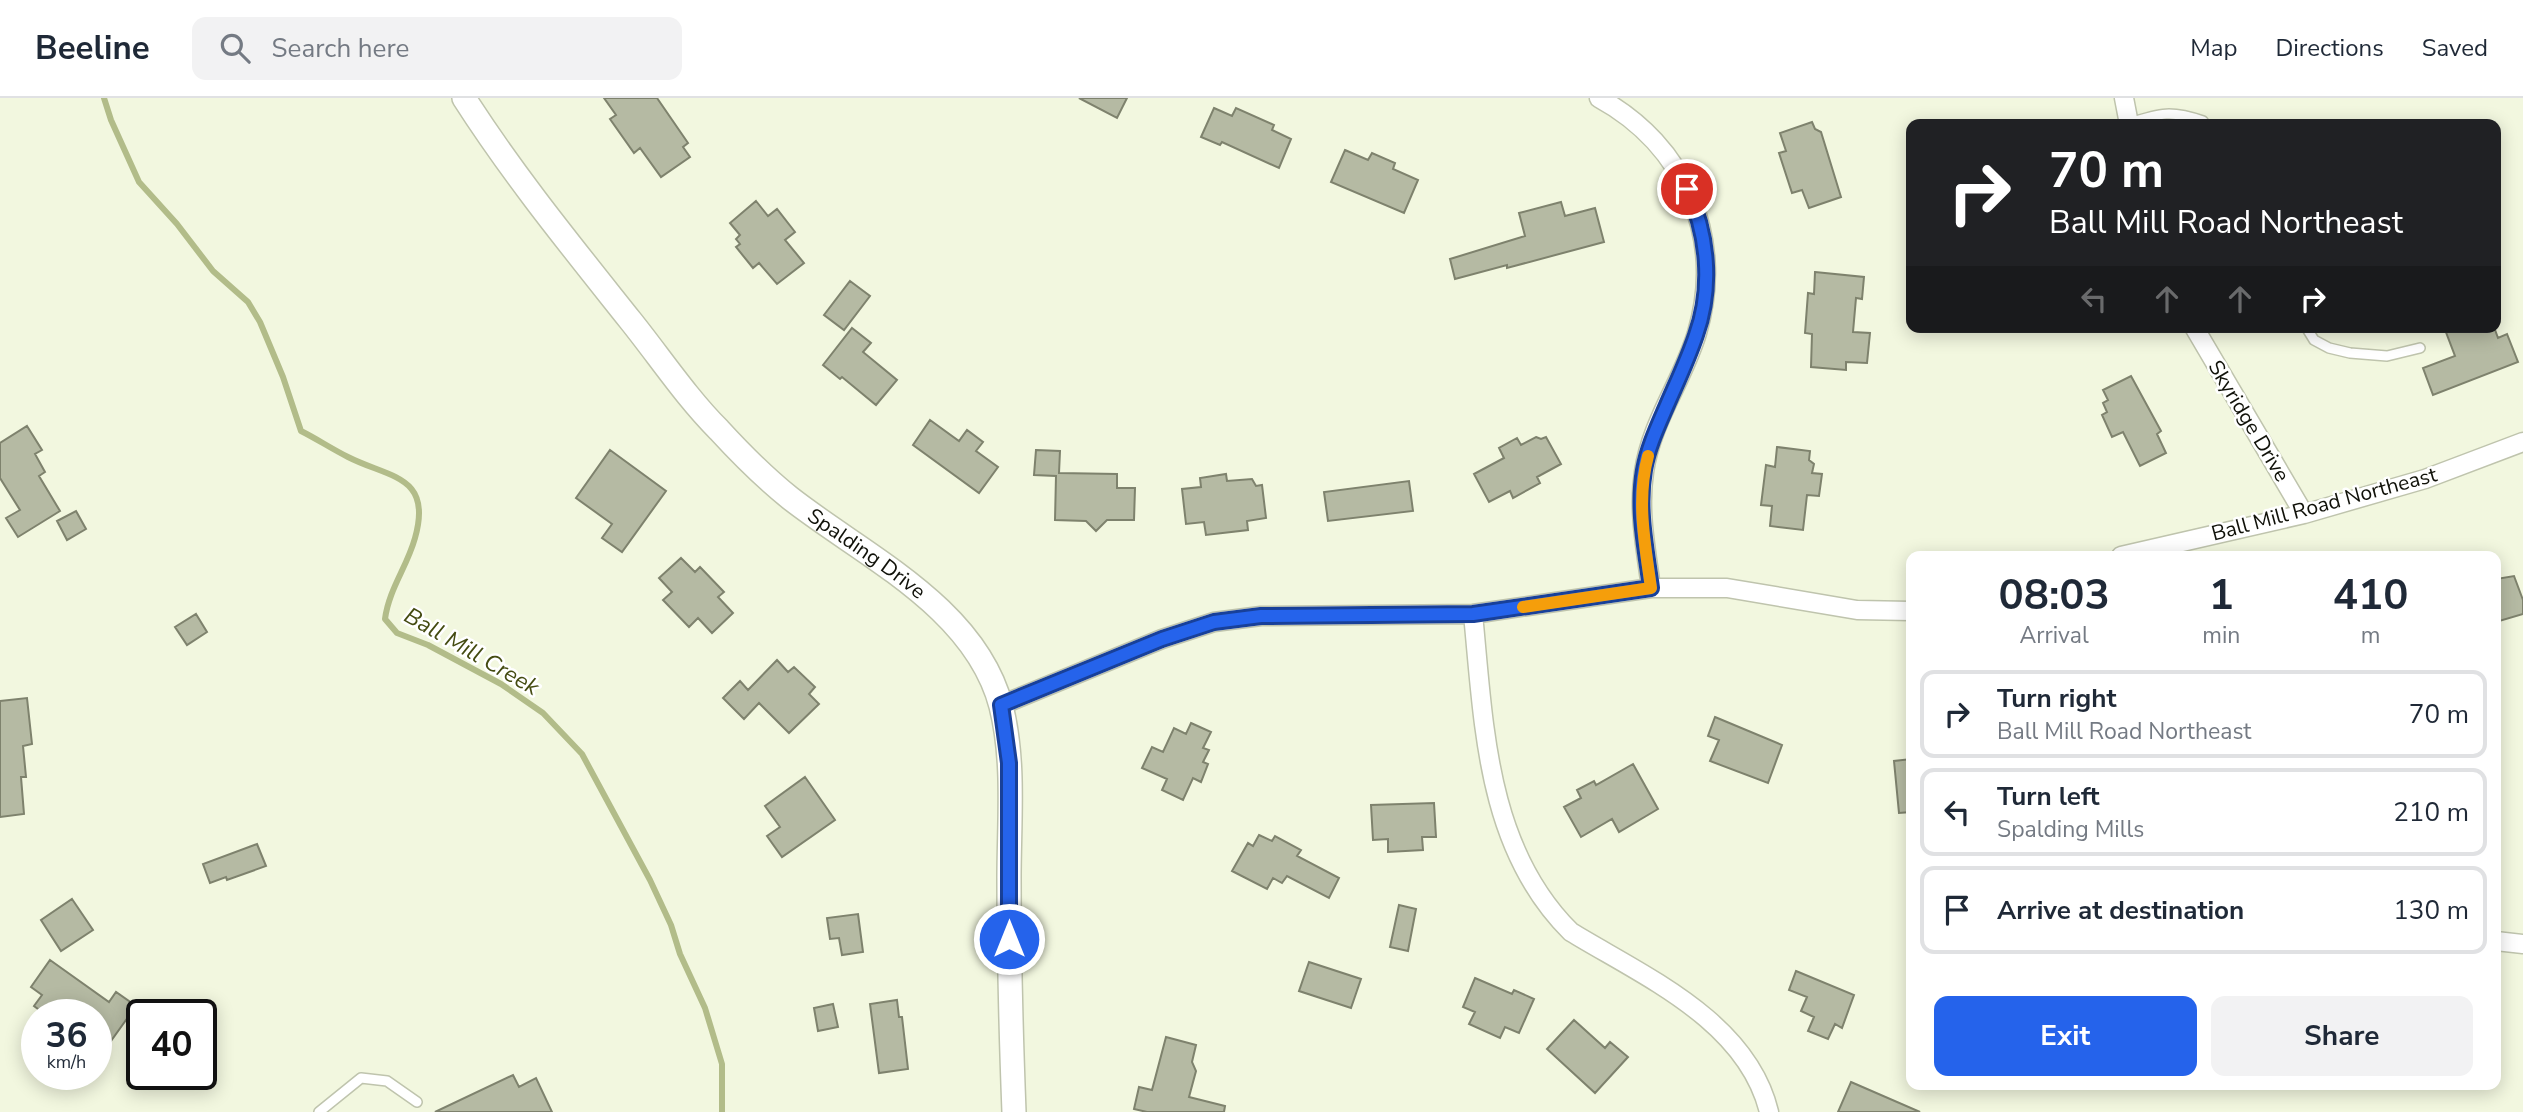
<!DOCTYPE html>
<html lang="en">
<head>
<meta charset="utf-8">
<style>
	body { margin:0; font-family:"Nunito Sans",sans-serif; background:#f2f2f3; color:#1f2937; height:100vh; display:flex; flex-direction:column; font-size:26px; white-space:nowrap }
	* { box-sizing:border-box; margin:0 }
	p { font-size:23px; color:#747a83 }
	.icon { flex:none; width:38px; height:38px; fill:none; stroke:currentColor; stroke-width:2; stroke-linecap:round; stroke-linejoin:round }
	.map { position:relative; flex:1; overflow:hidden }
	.sheet { position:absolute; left:1906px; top:453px; width:595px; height:539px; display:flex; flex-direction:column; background:#fff; border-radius:14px; box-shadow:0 4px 18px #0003 }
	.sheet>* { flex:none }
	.top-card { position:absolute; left:1906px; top:21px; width:595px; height:214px; border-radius:14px; box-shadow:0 4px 18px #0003; background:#202124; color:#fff; overflow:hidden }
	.speed { position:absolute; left:21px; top:901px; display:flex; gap:14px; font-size:35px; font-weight:700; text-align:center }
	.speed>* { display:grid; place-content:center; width:91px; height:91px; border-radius:50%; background:#fff; box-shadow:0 4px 18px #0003; line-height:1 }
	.speed small { font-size:18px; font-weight:400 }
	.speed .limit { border:4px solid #111; border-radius:10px; background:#fff; color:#111 }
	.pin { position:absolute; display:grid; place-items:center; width:60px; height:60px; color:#fff; margin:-30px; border:4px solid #fff; border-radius:50%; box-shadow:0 2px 7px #0007 }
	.me { position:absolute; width:77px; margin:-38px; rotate:0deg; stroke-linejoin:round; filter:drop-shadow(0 0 5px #0008) }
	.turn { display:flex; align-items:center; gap:24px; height:147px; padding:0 28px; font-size:32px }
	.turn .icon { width:91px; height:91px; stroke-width:2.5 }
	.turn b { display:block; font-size:49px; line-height:60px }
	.lanes { display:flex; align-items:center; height:66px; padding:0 28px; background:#0003; justify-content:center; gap:35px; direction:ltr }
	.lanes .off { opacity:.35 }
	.eta { display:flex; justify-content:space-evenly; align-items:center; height:119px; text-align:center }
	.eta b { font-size:42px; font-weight:700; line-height:49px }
	.primary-button { display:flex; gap:14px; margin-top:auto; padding:14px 28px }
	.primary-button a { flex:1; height:80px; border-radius:14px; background:#2563eb; color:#fff; font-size:28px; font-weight:700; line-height:80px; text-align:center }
	.primary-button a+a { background:#f2f2f3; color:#1f2937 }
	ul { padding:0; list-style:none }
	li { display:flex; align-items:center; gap:21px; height:88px; margin:0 14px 10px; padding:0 14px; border:4px solid #e0e1e3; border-radius:14px }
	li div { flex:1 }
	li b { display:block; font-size:26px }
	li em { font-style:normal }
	header { display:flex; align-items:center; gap:42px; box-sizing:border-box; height:98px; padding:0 35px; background:#fff; border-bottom:2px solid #e0e1e3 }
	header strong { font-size:33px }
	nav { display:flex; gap:38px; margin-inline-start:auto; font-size:24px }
	.search { width:490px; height:63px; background:#f2f2f3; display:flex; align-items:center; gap:18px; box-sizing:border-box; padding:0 24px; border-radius:14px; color:#747a83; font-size:26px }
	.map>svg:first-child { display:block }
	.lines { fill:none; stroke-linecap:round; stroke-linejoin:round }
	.stream { stroke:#b2bc89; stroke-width:6 }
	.building { fill:#b5baa3; stroke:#7e826d; stroke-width:2 }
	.service-casing { stroke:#bfc4ad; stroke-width:12 }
	.minor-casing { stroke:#bfc4ad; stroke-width:21 }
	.tertiary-casing { stroke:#bfc4ad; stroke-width:26 }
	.service { stroke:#fff; stroke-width:9 }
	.minor { stroke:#fff; stroke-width:18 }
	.tertiary { stroke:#fff; stroke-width:23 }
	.route-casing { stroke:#184099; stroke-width:18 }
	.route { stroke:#2563eb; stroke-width:12 }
	.slow { stroke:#f59e0b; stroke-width:12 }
	.labels { text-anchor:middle; stroke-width:5; stroke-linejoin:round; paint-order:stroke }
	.street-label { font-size:21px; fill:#101109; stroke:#fff }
	.water-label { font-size:23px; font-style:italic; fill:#444b11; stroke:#fff }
</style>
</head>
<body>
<header>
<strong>Beeline</strong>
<div class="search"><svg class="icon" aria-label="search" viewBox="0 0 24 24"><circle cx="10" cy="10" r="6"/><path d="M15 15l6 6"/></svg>Search here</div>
<nav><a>Map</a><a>Directions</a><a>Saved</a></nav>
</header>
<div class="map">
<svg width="2523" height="1014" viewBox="0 0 2523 1014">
	<rect width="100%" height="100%" fill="#f2f7df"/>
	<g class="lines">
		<path class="stream" d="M 104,0 L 111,22 L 139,84 L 177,126 L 213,173 L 248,204 L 260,224 L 283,279 L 301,333 C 317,341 332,351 348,359 C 389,380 433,377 415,440 C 407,469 389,491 385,521 L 397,535 L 428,547 L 501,586 L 543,615 L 582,656 L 650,782 L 671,827 L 680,856 L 705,910 L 722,966 L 722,1014"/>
	</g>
	<path class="building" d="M 604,0 L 657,0 L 688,45 L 683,49 L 690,59 L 661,79 L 640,50 L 634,55 L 610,21 L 616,17 Z
		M 1079,0 L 1127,0 L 1117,20 Z
		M 1214,10 L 1232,18 L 1236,10 L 1274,27 L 1272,32 L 1291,41 L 1279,70 L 1222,44 L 1220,47 L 1201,39 Z
		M 1812,24 L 1815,31 L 1821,34 L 1841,99 L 1809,110 L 1802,92 L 1792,95 L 1779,55 L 1786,53 L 1780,35 Z
		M 1345,52 L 1368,62 L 1372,55 L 1395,65 L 1393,71 L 1418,82 L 1404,115 L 1331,84 Z
		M 756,103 L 768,118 L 777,111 L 795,134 L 785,142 L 804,165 L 777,186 L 759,165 L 753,170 L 736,149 L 740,146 L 736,141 L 740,137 L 730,125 Z
		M 1561,104 L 1565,118 L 1595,110 L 1604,144 L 1507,170 L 1507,167 L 1455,181 L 1450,161 L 1525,138 L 1519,115 Z
		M 1815,174 L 1864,179 L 1862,201 L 1856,200 L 1853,234 L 1870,235 L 1867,265 L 1846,264 L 1846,272 L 1811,269 L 1812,236 L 1805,235 L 1808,195 L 1814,196 Z
		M 850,183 L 870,198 L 844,232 L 824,217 Z
		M 2444,229 L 2494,229 L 2498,240 L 2507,236 L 2518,264 L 2433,297 L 2423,270 L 2455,258 Z
		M 852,230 L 871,245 L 863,254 L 897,282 L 876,307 L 842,279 L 840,281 L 823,267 Z
		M 2131,278 L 2161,333 L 2157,336 L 2166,355 L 2140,368 L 2123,334 L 2112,339 L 2102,317 L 2107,314 L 2103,305 L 2108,302 L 2103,292 Z
		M 930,322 L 959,343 L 967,332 L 983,344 L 976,353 L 998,369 L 979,395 L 913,347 Z
		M 27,328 L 42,352 L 35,356 L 45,374 L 39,378 L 60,413 L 18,439 L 6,420 L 20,412 L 0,380 L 0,345 Z
		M 1536,339 L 1541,341 L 1546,339 L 1561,366 L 1537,379 L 1540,385 L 1513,400 L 1510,393 L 1489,404 L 1474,376 L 1504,360 L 1499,350 L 1517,340 L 1521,347 Z
		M 1777,349 L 1810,353 L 1809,362 L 1814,366 L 1812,375 L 1822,376 L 1819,398 L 1807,397 L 1803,432 L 1770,428 L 1772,408 L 1761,407 L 1766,367 L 1775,369 Z
		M 610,352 L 666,393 L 622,454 L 602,440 L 612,426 L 576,400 Z
		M 1036,352 L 1060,353 L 1059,375 L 1117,376 L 1117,390 L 1135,390 L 1134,422 L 1107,422 L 1096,433 L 1086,423 L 1055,422 L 1056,378 L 1034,377 Z
		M 1226,376 L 1227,383 L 1252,381 L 1256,388 L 1262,387 L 1266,420 L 1247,423 L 1248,432 L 1206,437 L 1204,424 L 1186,426 L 1182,391 L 1201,389 L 1200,380 Z
		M 1409,383 L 1413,413 L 1328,423 L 1324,394 Z
		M 76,413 L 86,431 L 67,442 L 57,423 Z
		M 681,460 L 695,474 L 700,469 L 724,494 L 718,499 L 733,515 L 712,535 L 698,520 L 689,529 L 663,502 L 672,494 L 659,480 Z
		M 2514,478 L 2523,502 L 2523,516 L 2496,524 L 2496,481 Z
		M 196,516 L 207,534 L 187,547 L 175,529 Z
		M 777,562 L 788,574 L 794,569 L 815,589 L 809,596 L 819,606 L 789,635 L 759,605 L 744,621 L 723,600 L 740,583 L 748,592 Z
		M 27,600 L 32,646 L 23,648 L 26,679 L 21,679 L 24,716 L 0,719 L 0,603 Z
		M 1715,619 L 1782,647 L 1768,685 L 1710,663 L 1719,642 L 1708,638 Z
		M 1191,625 L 1211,634 L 1203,650 L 1209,652 L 1203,664 L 1208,666 L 1201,684 L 1193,680 L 1183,702 L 1162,692 L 1167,681 L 1142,670 L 1152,649 L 1163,654 L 1174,630 L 1186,636 Z
		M 1911,661 L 1911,714 L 1899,715 L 1894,663 Z
		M 1633,666 L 1658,711 L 1619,734 L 1612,721 L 1581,739 L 1564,709 L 1581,700 L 1577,692 L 1594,683 L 1596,687 Z
		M 805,679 L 835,722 L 782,759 L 767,738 L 780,729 L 765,708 Z
		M 1434,705 L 1436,739 L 1422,739 L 1423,752 L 1388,754 L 1388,741 L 1373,742 L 1371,707 Z
		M 1259,737 L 1272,743 L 1275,738 L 1301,752 L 1297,758 L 1339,780 L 1329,800 L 1287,778 L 1282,785 L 1273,780 L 1267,791 L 1232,773 L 1248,745 L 1253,748 Z
		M 257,746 L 266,768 L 227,782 L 226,779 L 210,785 L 203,766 Z
		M 72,801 L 93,832 L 61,853 L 41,822 Z
		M 1399,807 L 1416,811 L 1408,853 L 1390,849 Z
		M 858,816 L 863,854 L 842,857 L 839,840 L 830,841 L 827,820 Z
		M 50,862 L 109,904 L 116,894 L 136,908 L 96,964 L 96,917 L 46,917 L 34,908 L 42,897 L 31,889 Z
		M 1309,864 L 1361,881 L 1351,910 L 1299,893 Z
		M 1796,873 L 1854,897 L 1842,930 L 1835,926 L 1828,941 L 1808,933 L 1814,919 L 1801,913 L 1807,899 L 1789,892 Z
		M 1475,880 L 1512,896 L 1514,892 L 1534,901 L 1519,935 L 1505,929 L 1500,940 L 1469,926 L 1475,914 L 1463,909 Z
		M 897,902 L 899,919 L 902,919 L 908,971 L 879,975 L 870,906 Z
		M 833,906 L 838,929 L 818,933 L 814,910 Z
		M 1574,922 L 1605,950 L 1610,944 L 1628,959 L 1595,995 L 1547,951 Z
		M 1166,939 L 1196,947 L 1192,964 L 1196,973 L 1189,999 L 1225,1008 L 1224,1014 L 1147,1014 L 1134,1011 L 1139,989 L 1152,992 Z
		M 513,977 L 519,989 L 536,980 L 552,1014 L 435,1014 Z
		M 1851,984 L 1920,1014 L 1838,1014 Z"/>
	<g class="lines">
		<g class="service-casing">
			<path id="service" d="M 2129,25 C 2161,15 2171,12 2203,23 L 2205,26
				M 2306,229 L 2314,242 L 2329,250 L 2350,255 L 2387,258 L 2420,250
				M 319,1014 L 361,980 L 387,983 L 417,1004"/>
		</g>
		<g class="minor-casing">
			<path id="minor" d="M 1599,0 C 1685,47 1725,140 1697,235 C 1683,282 1651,324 1644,374 C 1638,413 1646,451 1651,490
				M 2124,0 L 2129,26
				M 2194,229 L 2304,416
				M 2121,458 L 2304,416 L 2425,381 L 2523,344
				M 1473,516 C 1484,627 1486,750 1571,834 C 1645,879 1747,923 1769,1014
				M 1001,607 L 1162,541 L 1214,524 L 1261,518 L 1473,516 L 1651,490 L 1727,490 L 1857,512 L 1911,513
				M 2496,843 L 2523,846"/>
		</g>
		<g class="tertiary-casing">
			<g id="tertiary">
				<path id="s1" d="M 464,0 C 514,78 572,149 630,222 C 659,258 686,299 719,332 C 741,356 765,380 790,400 C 864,458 975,509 1001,608 C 1015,663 1009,724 1009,780 C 1009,858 1011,936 1014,1014"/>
			</g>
		</g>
		<use href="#service" class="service"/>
		<use href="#minor" class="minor"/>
		<use href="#tertiary" class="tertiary"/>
	</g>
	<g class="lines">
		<g class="route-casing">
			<path id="route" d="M 1009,841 L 1009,665 L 1001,607 L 1162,541 L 1214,524 L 1261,518 L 1473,516 L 1651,490 C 1646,451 1637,412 1644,372 C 1648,349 1658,328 1667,307 C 1677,284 1688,261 1696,237 C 1713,189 1708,136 1687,91"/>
		</g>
		<use href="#route" class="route"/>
		<path class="slow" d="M 1523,509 L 1651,490 C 1645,446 1636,402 1648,358"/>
	</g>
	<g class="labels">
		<g class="street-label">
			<text transform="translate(2249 323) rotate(59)" y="7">Skyridge Drive</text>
			<text transform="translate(2324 406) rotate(-15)" y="7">Ball Mill Road Northeast</text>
			<text dy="7" stroke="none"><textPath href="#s1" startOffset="612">Spalding Drive</textPath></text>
		</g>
		<g class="water-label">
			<text transform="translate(472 553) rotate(30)" y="8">Ball Mill Creek</text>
		</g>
	</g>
</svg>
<div class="speed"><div>36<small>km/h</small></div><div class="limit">40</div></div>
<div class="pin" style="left:1687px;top:91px;background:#d93025"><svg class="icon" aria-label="arrive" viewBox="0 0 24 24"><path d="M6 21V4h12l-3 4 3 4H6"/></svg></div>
<svg class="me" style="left:1009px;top:841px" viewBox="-20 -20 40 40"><circle r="17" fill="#2563eb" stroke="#fff" stroke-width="3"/><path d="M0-11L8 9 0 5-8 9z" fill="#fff"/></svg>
<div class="top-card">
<div class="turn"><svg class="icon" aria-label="right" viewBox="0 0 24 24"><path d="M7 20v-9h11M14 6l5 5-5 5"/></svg><div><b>70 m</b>Ball Mill Road Northeast</div></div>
<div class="lanes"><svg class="icon off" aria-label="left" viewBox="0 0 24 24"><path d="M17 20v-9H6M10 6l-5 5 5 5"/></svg><svg class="icon off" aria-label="ahead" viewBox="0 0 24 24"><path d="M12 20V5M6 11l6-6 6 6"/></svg><svg class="icon off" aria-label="ahead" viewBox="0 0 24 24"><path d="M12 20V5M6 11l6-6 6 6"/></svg><svg class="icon" aria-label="right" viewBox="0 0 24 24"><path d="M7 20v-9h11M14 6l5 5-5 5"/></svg></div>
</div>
<section class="sheet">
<div class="eta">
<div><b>08:03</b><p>Arrival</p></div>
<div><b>1</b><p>min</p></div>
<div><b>410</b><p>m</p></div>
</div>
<ul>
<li><svg class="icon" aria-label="right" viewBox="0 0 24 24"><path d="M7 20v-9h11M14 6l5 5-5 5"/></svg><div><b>Turn right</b><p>Ball Mill Road Northeast</p></div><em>70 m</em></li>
<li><svg class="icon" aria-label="left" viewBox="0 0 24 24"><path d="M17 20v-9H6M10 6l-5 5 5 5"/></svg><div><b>Turn left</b><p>Spalding Mills</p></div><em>210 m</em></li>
<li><svg class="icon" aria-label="arrive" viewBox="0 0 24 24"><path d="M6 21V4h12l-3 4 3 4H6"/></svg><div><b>Arrive at destination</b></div><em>130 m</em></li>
</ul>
<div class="primary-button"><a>Exit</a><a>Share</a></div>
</section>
</div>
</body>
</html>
